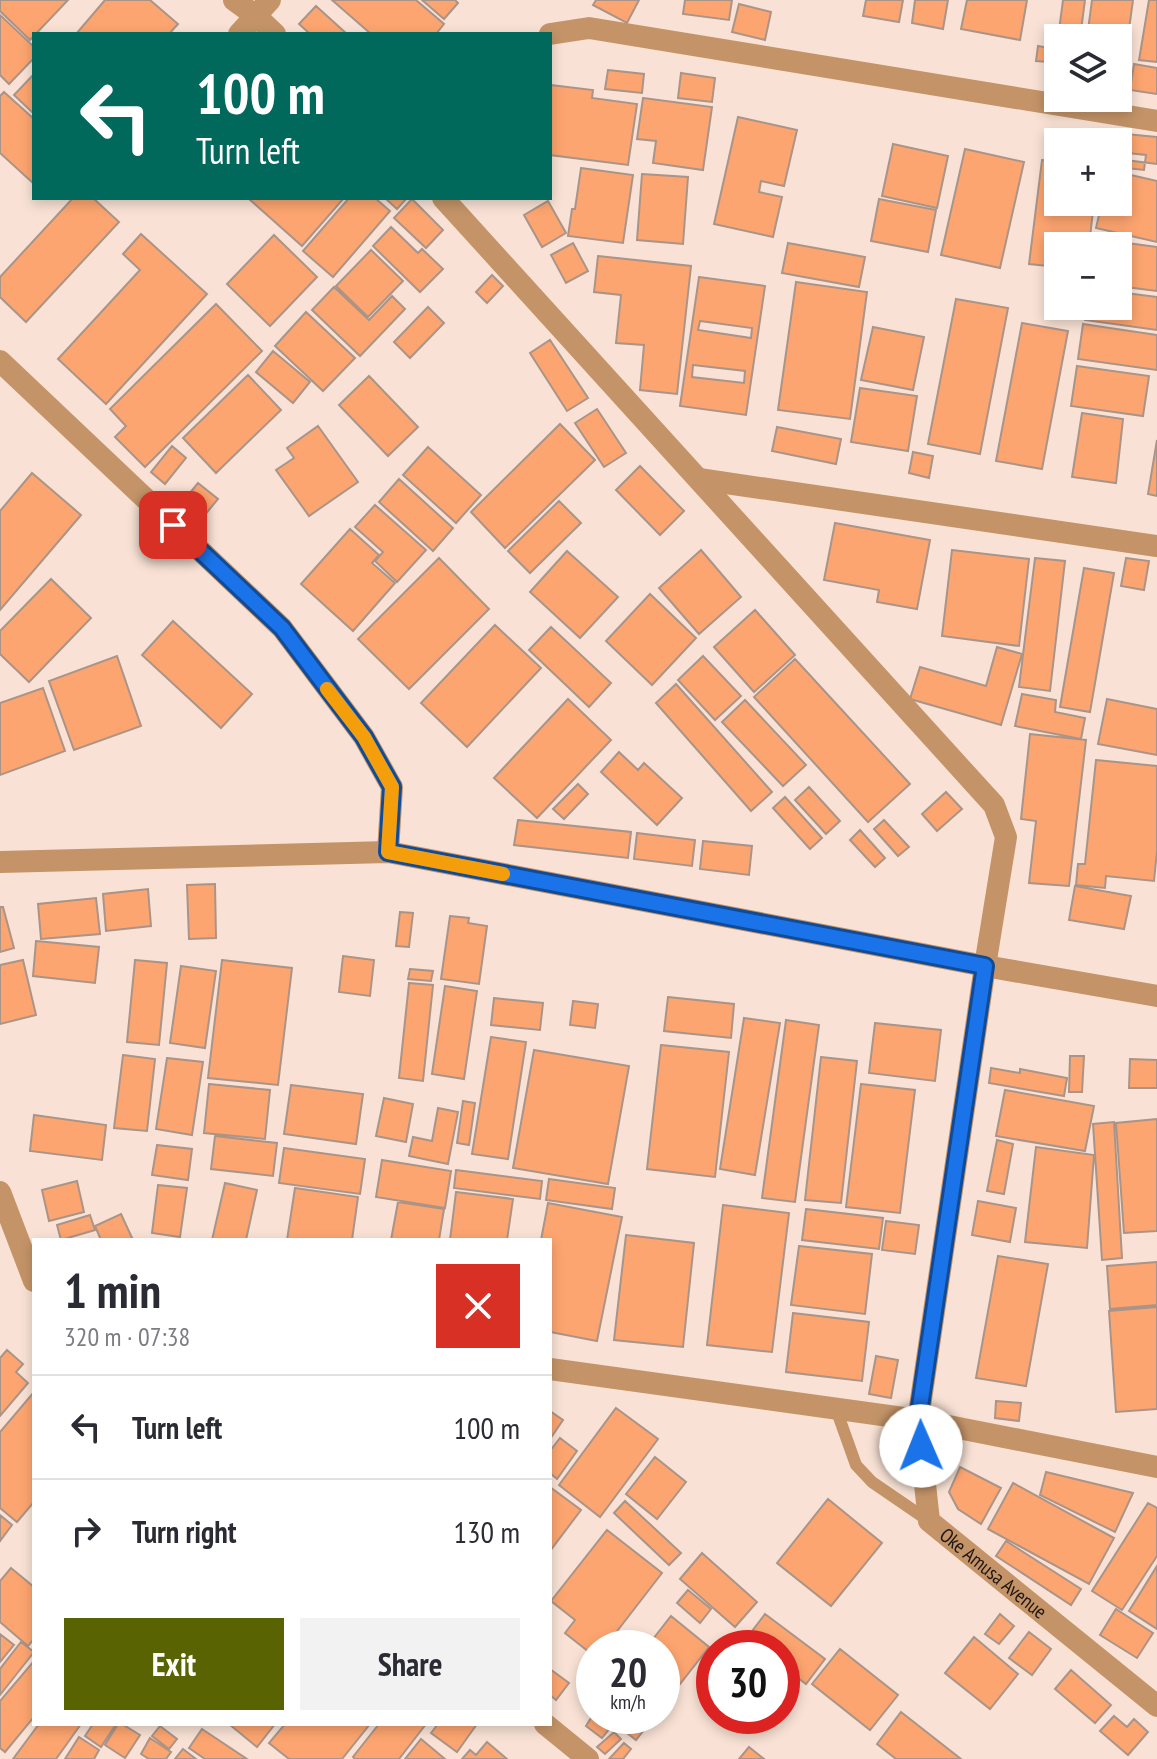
<!DOCTYPE html>
<html lang="en">
<head>
<meta charset="utf-8">
<style>
	body { margin:0; font-family:"PT Sans Narrow",sans-serif; background:#f2f2f3; color:#2b2b33; height:100vh; display:flex; flex-direction:column; font-size:30px; white-space:nowrap }
	* { box-sizing:border-box; margin:0 }
	p { font-size:26px; color:#7c7c81 }
	.icon { flex:none; width:44px; height:44px; fill:none; stroke:currentColor; stroke-width:2; stroke-linecap:round; stroke-linejoin:round }
	.map { position:relative; flex:1; overflow:hidden }
	.drawer { position:absolute; left:32px; top:1238px; width:520px; height:488px; display:flex; flex-direction:column; background:#fff; border-radius:0px; box-shadow:0 4px 12px #0003 }
	.drawer>* { flex:none }
	.banner { position:absolute; left:32px; top:32px; width:520px; height:168px; border-radius:0px; box-shadow:0 4px 12px #0003; background:#00695c; color:#fff; overflow:hidden }
	.fabs { position:absolute; left:1044px; top:24px; display:grid; gap:16px }
	.fabs a { display:grid; place-items:center; width:88px; height:88px; border-radius:0px; background:#fff; box-shadow:0 4px 12px #0003; font-size:40px }
	.speed { position:absolute; left:576px; top:1630px; display:flex; gap:16px; font-size:40px; font-weight:700; text-align:center }
	.speed>* { display:grid; place-content:center; width:104px; height:104px; border-radius:50%; background:#fff; box-shadow:0 4px 12px #0003; line-height:1 }
	.speed small { font-size:20px; font-weight:400 }
	.speed .limit { border:12px solid #d22; background:#fff; color:#111 }
	.pin { position:absolute; display:grid; place-items:center; width:68px; height:68px; color:#fff; margin:-34px; border-radius:16px; box-shadow:0 4px 12px #0006 }
	.me { position:absolute; width:88px; margin:-44px; rotate:359deg; stroke-linejoin:round; filter:drop-shadow(0 0 6px #0008) }
	.turn { display:flex; align-items:center; gap:28px; height:168px; padding:0 32px; font-size:36px }
	.turn .icon { width:104px; height:104px; stroke-width:2.5 }
	.turn b { display:block; font-size:56px; line-height:68px }
	.round { display:grid; place-items:center; flex:none; width:84px; height:84px; border-radius:0px; background:#f2f2f3 }
	.headline { display:flex; align-items:center; justify-content:space-between; height:136px; padding:0 32px }
	h1 { font-size:48px; font-weight:600; line-height:60px }
	.primary-button { display:flex; gap:16px; margin-top:auto; padding:16px 32px }
	.primary-button a { flex:1; height:92px; border-radius:0px; background:#5a6301; color:#fff; font-size:32px; font-weight:600; line-height:92px; text-align:center }
	.primary-button a+a { background:#f2f2f3; color:#2b2b33 }
	ul { padding:0; list-style:none }
	li { display:flex; align-items:center; gap:24px; height:104px; padding:0 32px; border-top:2px solid #e1e1e2 }
	li div { flex:1 }
	li b { display:block; font-size:30px }
	li em { font-style:normal }
	.map>svg:first-child { display:block }
	.building { fill:#fda570; stroke:#aa9488; stroke-width:2; fill-rule:evenodd }
	.lines { fill:none; stroke-linecap:round; stroke-linejoin:round }
	.service { stroke:#c49468; stroke-width:12 }
	.minor { stroke:#c49468; stroke-width:22 }
	.tertiary { stroke:#c49468; stroke-width:22 }
	.route-casing { stroke:#114b97; stroke-width:20 }
	.route { stroke:#1a73e8; stroke-width:14 }
	.slow { stroke:#f59e0b; stroke-width:14 }
	.labels { text-anchor:middle; stroke-width:8; stroke-linejoin:round; paint-order:stroke }
	.street-label { font-size:20px; fill:#1e1612; stroke:#fff1e9 }
</style>
</head>
<body>
<div class="map">
<svg width="1157" height="1759" viewBox="0 0 1157 1759">
	<rect width="100%" height="100%" fill="#f9e2d5"/>
	<path class="building" d="M 0,0 L 68,0 L 30,40 L 0,11 Z
		M 105,0 L 150,0 L 178,24 L 169,34 L 76,34 Z
		M 332,0 L 416,0 L 444,24 L 436,34 L 371,34 Z
		M 422,0 L 455,0 L 458,3 L 444,19 Z
		M 596,0 L 639,0 L 627,23 L 593,5 Z
		M 685,0 L 732,0 L 729,20 L 683,14 Z
		M 866,0 L 903,0 L 899,22 L 863,16 Z
		M 915,0 L 948,0 L 943,29 L 912,23 Z
		M 967,0 L 1027,0 L 1020,40 L 961,29 Z
		M 1063,0 L 1085,0 L 1080,38 L 1058,38 Z
		M 1092,0 L 1133,0 L 1126,51 L 1118,50 L 1118,38 L 1087,38 Z
		M 1149,0 L 1157,0 L 1157,62 L 1139,60 Z
		M 739,4 L 771,12 L 765,40 L 732,32 Z
		M 316,6 L 347,34 L 310,34 L 299,24 Z
		M 0,15 L 34,47 L 34,58 L 9,84 L 0,75 Z
		M 1038,46 L 1050,48 L 1049,62 L 1036,61 Z
		M 1134,64 L 1157,68 L 1157,94 L 1130,90 Z
		M 608,70 L 644,74 L 642,93 L 605,89 Z
		M 681,73 L 715,78 L 712,102 L 678,98 Z
		M 34,74 L 34,114 L 14,95 Z
		M 551,85 L 593,90 L 592,98 L 637,104 L 628,165 L 550,155 Z
		M 4,92 L 34,119 L 34,184 L 0,153 L 0,96 Z
		M 643,98 L 712,107 L 703,170 L 653,163 L 656,141 L 637,139 Z
		M 738,117 L 797,130 L 784,186 L 761,181 L 759,192 L 782,197 L 773,237 L 714,224 Z
		M 1115,133 L 1157,137 L 1157,164 L 1118,159 L 1118,142 L 1113,142 Z
		M 893,144 L 948,156 L 937,208 L 882,196 Z
		M 965,149 L 1024,162 L 1000,268 L 941,255 Z
		M 1118,152 L 1146,155 L 1144,170 L 1118,167 Z
		M 1042,160 L 1058,162 L 1058,202 L 1094,202 L 1089,246 L 1058,246 L 1058,267 L 1029,264 Z
		M 581,168 L 633,175 L 623,243 L 568,236 L 572,209 L 575,209 Z
		M 1118,172 L 1157,181 L 1157,242 L 1096,228 L 1102,202 L 1118,202 Z
		M 642,174 L 688,177 L 683,244 L 637,240 Z
		M 73,198 L 93,198 L 119,222 L 26,322 L 0,297 L 0,277 Z
		M 248,198 L 344,198 L 302,246 Z
		M 349,198 L 375,198 L 390,211 L 333,277 L 303,251 Z
		M 385,198 L 407,198 L 397,209 Z
		M 412,199 L 443,230 L 426,248 L 394,218 Z
		M 879,199 L 936,210 L 928,252 L 871,241 Z
		M 548,201 L 566,233 L 542,247 L 524,215 Z
		M 391,227 L 418,253 L 422,249 L 443,269 L 420,292 L 373,246 Z
		M 141,234 L 207,294 L 106,404 L 58,359 L 140,270 L 123,254 Z
		M 274,235 L 317,277 L 270,326 L 227,284 Z
		M 1098,239 L 1157,247 L 1157,291 L 1118,286 L 1118,246 L 1097,246 Z
		M 573,243 L 588,271 L 566,283 L 551,255 Z
		M 788,243 L 865,257 L 859,287 L 782,273 Z
		M 371,250 L 403,281 L 368,317 L 336,286 Z
		M 598,256 L 691,266 L 677,394 L 640,390 L 644,345 L 616,343 L 621,295 L 594,292 Z
		M 492,275 L 503,286 L 487,303 L 476,292 Z
		M 699,277 L 765,286 L 746,415 L 680,406 ZM 700,321 L 752,328 L 751,338 L 698,330 ZM 693,365 L 745,371 L 744,383 L 692,377 Z
		M 796,282 L 867,292 L 850,419 L 778,410 Z
		M 334,287 L 369,320 L 392,296 L 405,309 L 360,356 L 312,310 Z
		M 1118,292 L 1157,297 L 1157,330 L 1085,320 L 1087,306 L 1118,306 Z
		M 956,299 L 1008,308 L 980,454 L 928,444 Z
		M 216,304 L 262,351 L 145,467 L 115,437 L 126,426 L 110,409 Z
		M 428,307 L 444,323 L 410,358 L 394,342 Z
		M 306,312 L 355,358 L 323,391 L 275,346 Z
		M 1022,323 L 1068,331 L 1042,469 L 996,461 Z
		M 1083,324 L 1157,335 L 1157,370 L 1078,359 Z
		M 873,327 L 924,337 L 913,390 L 861,380 Z
		M 550,340 L 588,398 L 567,411 L 530,353 Z
		M 273,351 L 310,382 L 293,403 L 256,372 Z
		M 1077,366 L 1149,376 L 1143,416 L 1071,406 Z
		M 248,375 L 281,410 L 216,473 L 183,438 Z
		M 369,376 L 418,427 L 388,456 L 339,405 Z
		M 860,388 L 917,396 L 908,451 L 851,442 Z
		M 597,409 L 626,453 L 604,467 L 575,423 Z
		M 1082,413 L 1123,419 L 1116,483 L 1072,477 Z
		M 560,424 L 595,460 L 505,548 L 471,512 Z
		M 318,426 L 358,482 L 309,516 L 276,470 L 294,458 L 287,448 Z
		M 777,427 L 841,439 L 836,464 L 772,451 Z
		M 1157,440 L 1157,496 L 1148,494 Z
		M 172,446 L 186,458 L 165,484 L 151,472 Z
		M 428,447 L 481,495 L 456,523 L 403,475 Z
		M 913,452 L 933,456 L 929,478 L 909,473 Z
		M 640,466 L 684,511 L 660,535 L 616,490 Z
		M 32,473 L 81,515 L 0,610 L 0,511 Z
		M 399,479 L 453,528 L 433,551 L 379,502 Z
		M 198,483 L 218,499 L 204,516 L 184,500 Z
		M 559,501 L 581,523 L 530,573 L 508,551 Z
		M 375,505 L 426,550 L 397,582 L 375,561 L 383,552 L 355,527 Z
		M 835,523 L 930,540 L 917,609 L 877,602 L 879,590 L 824,580 Z
		M 350,529 L 379,555 L 372,563 L 395,583 L 353,631 L 301,584 Z
		M 701,550 L 741,597 L 699,634 L 659,588 Z
		M 952,550 L 1029,559 L 1019,646 L 942,636 Z
		M 567,551 L 618,597 L 580,638 L 530,592 Z
		M 439,558 L 489,609 L 409,689 L 358,639 Z
		M 1035,558 L 1065,561 L 1050,691 L 1019,687 Z
		M 1126,558 L 1149,561 L 1144,590 L 1121,586 Z
		M 1084,568 L 1114,573 L 1090,712 L 1060,707 Z
		M 51,579 L 91,618 L 29,682 L 0,654 L 0,631 Z
		M 650,594 L 696,638 L 652,685 L 606,641 Z
		M 755,610 L 795,655 L 754,692 L 714,647 Z
		M 173,621 L 252,694 L 221,728 L 142,655 Z
		M 495,625 L 541,668 L 467,747 L 421,703 Z
		M 551,627 L 611,683 L 589,707 L 529,650 Z
		M 997,647 L 1022,654 L 1001,725 L 910,699 L 920,667 L 986,686 Z
		M 117,656 L 141,726 L 74,750 L 49,681 Z
		M 703,656 L 741,696 L 715,720 L 678,680 Z
		M 795,659 L 910,784 L 868,822 L 754,697 Z
		M 676,684 L 772,792 L 751,811 L 656,703 Z
		M 43,688 L 65,751 L 0,775 L 0,703 Z
		M 1022,694 L 1056,700 L 1055,712 L 1085,718 L 1081,739 L 1015,726 Z
		M 568,699 L 611,740 L 537,818 L 494,778 Z
		M 1107,699 L 1157,709 L 1157,755 L 1098,744 Z
		M 745,700 L 806,765 L 783,786 L 722,722 Z
		M 1030,734 L 1086,740 L 1069,886 L 1029,883 L 1036,821 L 1021,819 Z
		M 619,752 L 638,770 L 644,763 L 682,798 L 657,825 L 601,772 Z
		M 1096,760 L 1157,766 L 1157,851 L 1154,881 L 1106,876 L 1105,888 L 1076,885 L 1078,864 L 1085,864 Z
		M 578,784 L 588,794 L 564,819 L 553,809 Z
		M 809,787 L 840,821 L 826,834 L 795,800 Z
		M 946,792 L 962,809 L 937,831 L 922,814 Z
		M 785,797 L 822,838 L 810,849 L 773,808 Z
		M 518,820 L 631,832 L 628,858 L 514,845 Z
		M 884,820 L 909,847 L 898,856 L 874,829 Z
		M 860,830 L 885,858 L 875,867 L 850,840 Z
		M 637,833 L 695,840 L 692,866 L 634,859 Z
		M 703,841 L 752,846 L 749,875 L 700,869 Z
		M 215,884 L 216,938 L 189,939 L 187,885 Z
		M 1075,886 L 1131,896 L 1124,929 L 1069,920 Z
		M 148,889 L 151,926 L 106,931 L 103,894 Z
		M 96,898 L 100,934 L 41,939 L 38,904 Z
		M 0,907 L 3,907 L 14,948 L 0,952 Z
		M 400,912 L 413,913 L 409,947 L 396,946 Z
		M 450,916 L 469,918 L 468,923 L 487,926 L 479,984 L 441,979 Z
		M 36,941 L 99,947 L 95,983 L 33,976 Z
		M 343,956 L 374,960 L 370,996 L 339,992 Z
		M 23,960 L 36,1015 L 0,1024 L 0,965 Z
		M 135,960 L 167,963 L 159,1045 L 127,1042 Z
		M 222,960 L 292,968 L 278,1085 L 208,1078 Z
		M 181,966 L 216,971 L 205,1048 L 170,1043 Z
		M 410,969 L 433,971 L 431,981 L 408,979 Z
		M 409,983 L 433,985 L 423,1081 L 399,1078 Z
		M 445,986 L 477,991 L 464,1079 L 432,1074 Z
		M 668,997 L 734,1004 L 731,1038 L 664,1031 Z
		M 494,998 L 543,1003 L 540,1030 L 491,1025 Z
		M 573,1001 L 598,1004 L 595,1028 L 570,1025 Z
		M 744,1018 L 780,1023 L 755,1175 L 720,1169 Z
		M 786,1020 L 819,1025 L 795,1202 L 762,1198 Z
		M 875,1023 L 941,1030 L 935,1081 L 869,1073 Z
		M 491,1037 L 526,1042 L 508,1159 L 472,1154 Z
		M 661,1045 L 729,1052 L 715,1177 L 647,1169 Z
		M 534,1050 L 629,1066 L 608,1184 L 513,1168 Z
		M 123,1055 L 155,1059 L 147,1131 L 114,1128 Z
		M 1070,1056 L 1084,1056 L 1082,1092 L 1069,1092 Z
		M 821,1057 L 857,1061 L 841,1203 L 805,1200 Z
		M 167,1058 L 203,1062 L 192,1135 L 156,1129 Z
		M 1130,1059 L 1157,1060 L 1157,1088 L 1129,1088 Z
		M 991,1068 L 1020,1073 L 1020,1069 L 1067,1078 L 1064,1096 L 989,1083 Z
		M 209,1084 L 270,1090 L 265,1139 L 204,1133 Z
		M 861,1084 L 915,1090 L 900,1213 L 846,1207 Z
		M 291,1085 L 363,1094 L 356,1144 L 284,1134 Z
		M 1005,1090 L 1094,1106 L 1085,1151 L 996,1136 Z
		M 384,1098 L 413,1104 L 406,1142 L 376,1136 Z
		M 463,1101 L 475,1103 L 469,1145 L 457,1143 Z
		M 438,1108 L 458,1112 L 448,1164 L 409,1156 L 413,1137 L 432,1141 Z
		M 34,1115 L 106,1125 L 102,1160 L 30,1151 Z
		M 1157,1119 L 1157,1231 L 1124,1233 L 1116,1123 Z
		M 1114,1122 L 1122,1258 L 1102,1260 L 1093,1124 Z
		M 215,1136 L 277,1143 L 273,1176 L 211,1169 Z
		M 997,1140 L 1013,1144 L 1004,1194 L 987,1191 Z
		M 157,1145 L 192,1149 L 188,1180 L 152,1175 Z
		M 1036,1147 L 1094,1155 L 1087,1248 L 1025,1242 Z
		M 284,1148 L 365,1159 L 360,1194 L 279,1183 Z
		M 382,1160 L 451,1171 L 445,1208 L 376,1197 Z
		M 456,1170 L 542,1181 L 540,1199 L 454,1188 Z
		M 549,1179 L 615,1188 L 612,1209 L 546,1200 Z
		M 77,1181 L 84,1212 L 49,1221 L 42,1190 Z
		M 225,1183 L 257,1190 L 246,1240 L 212,1240 Z
		M 158,1185 L 187,1188 L 180,1237 L 152,1233 Z
		M 295,1188 L 358,1197 L 352,1240 L 287,1240 Z
		M 456,1192 L 513,1199 L 507,1240 L 450,1240 Z
		M 978,1201 L 1016,1208 L 1010,1242 L 972,1235 Z
		M 398,1202 L 444,1209 L 439,1240 L 391,1240 Z
		M 548,1203 L 622,1217 L 597,1341 L 550,1332 L 550,1240 L 541,1240 Z
		M 723,1205 L 789,1213 L 772,1352 L 707,1345 Z
		M 806,1209 L 883,1218 L 879,1249 L 802,1240 Z
		M 121,1214 L 133,1240 L 101,1240 L 95,1226 Z
		M 90,1215 L 95,1230 L 61,1240 L 57,1225 Z
		M 886,1221 L 919,1225 L 915,1254 L 882,1250 Z
		M 626,1235 L 694,1243 L 683,1347 L 614,1340 Z
		M 799,1246 L 872,1254 L 865,1314 L 791,1305 Z
		M 998,1256 L 1048,1264 L 1026,1386 L 976,1378 Z
		M 1157,1262 L 1157,1305 L 1110,1309 L 1107,1266 Z
		M 1157,1307 L 1157,1409 L 1116,1412 L 1109,1311 Z
		M 793,1313 L 869,1322 L 862,1381 L 786,1372 Z
		M 7,1350 L 23,1364 L 16,1372 L 28,1383 L 0,1416 L 0,1358 Z
		M 876,1356 L 898,1360 L 891,1398 L 869,1394 Z
		M 34,1392 L 34,1502 L 17,1522 L 0,1508 L 0,1432 Z
		M 996,1401 L 1021,1403 L 1019,1421 L 995,1418 Z
		M 616,1408 L 658,1439 L 600,1517 L 559,1485 Z
		M 550,1411 L 563,1420 L 550,1439 Z
		M 560,1438 L 577,1451 L 557,1479 L 550,1473 L 550,1451 Z
		M 655,1457 L 686,1482 L 657,1519 L 626,1494 Z
		M 960,1467 L 1001,1488 L 981,1524 L 958,1509 L 949,1492 Z
		M 1046,1472 L 1133,1493 L 1115,1532 L 1040,1495 Z
		M 1013,1483 L 1114,1538 L 1089,1584 L 988,1529 Z
		M 550,1487 L 581,1510 L 550,1551 Z
		M 828,1499 L 882,1543 L 831,1606 L 777,1563 Z
		M 625,1501 L 681,1553 L 669,1565 L 614,1513 Z
		M 1148,1503 L 1157,1508 L 1157,1556 L 1122,1610 L 1092,1591 Z
		M 0,1515 L 12,1525 L 0,1541 Z
		M 607,1530 L 662,1573 L 604,1648 L 594,1648 L 594,1656 L 565,1633 L 575,1620 L 551,1601 Z
		M 1006,1541 L 1081,1589 L 1071,1605 L 996,1556 Z
		M 702,1553 L 757,1602 L 735,1627 L 680,1579 Z
		M 1157,1566 L 1157,1629 L 1129,1611 Z
		M 11,1568 L 34,1587 L 34,1639 L 28,1646 L 0,1622 L 0,1581 Z
		M 688,1590 L 711,1609 L 700,1623 L 677,1603 Z
		M 1116,1609 L 1153,1633 L 1137,1658 L 1100,1635 Z
		M 765,1614 L 825,1659 L 806,1684 L 782,1666 L 782,1648 L 758,1648 L 746,1639 Z
		M 1000,1614 L 1014,1626 L 999,1644 L 985,1634 Z
		M 671,1616 L 709,1647 L 662,1707 L 662,1648 L 646,1648 Z
		M 1029,1632 L 1051,1649 L 1032,1675 L 1009,1658 Z
		M 0,1634 L 14,1645 L 0,1662 Z
		M 974,1637 L 1018,1674 L 990,1709 L 945,1673 Z
		M 21,1642 L 34,1652 L 0,1695 L 0,1669 Z
		M 840,1649 L 898,1695 L 870,1730 L 812,1684 Z
		M 34,1661 L 34,1717 L 5,1752 L 0,1748 L 0,1701 Z
		M 550,1669 L 569,1683 L 556,1700 L 550,1695 Z
		M 1071,1670 L 1111,1705 L 1095,1723 L 1055,1689 Z
		M 782,1676 L 797,1688 L 782,1709 Z
		M 901,1712 L 961,1759 L 896,1759 L 877,1744 Z
		M 594,1713 L 594,1716 L 655,1716 L 636,1740 L 614,1723 L 602,1738 L 586,1726 Z
		M 1114,1716 L 1127,1727 L 1134,1719 L 1148,1732 L 1128,1755 L 1100,1731 Z
		M 39,1724 L 81,1724 L 56,1759 L 13,1759 Z
		M 93,1724 L 116,1724 L 101,1747 L 85,1736 Z
		M 118,1724 L 122,1724 L 140,1735 L 125,1758 L 105,1745 Z
		M 229,1724 L 275,1724 L 257,1747 Z
		M 285,1724 L 370,1724 L 342,1759 L 289,1759 L 269,1743 Z
		M 379,1724 L 426,1724 L 399,1759 L 355,1759 L 353,1757 Z
		M 438,1724 L 477,1724 L 457,1752 L 431,1733 Z
		M 160,1726 L 177,1739 L 169,1749 L 152,1736 Z
		M 202,1729 L 247,1759 L 205,1759 L 189,1748 Z
		M 614,1732 L 621,1739 L 605,1754 L 597,1747 Z
		M 79,1737 L 99,1750 L 94,1759 L 65,1759 Z
		M 150,1738 L 171,1752 L 166,1759 L 149,1759 L 141,1754 Z
		M 421,1739 L 445,1759 L 405,1759 Z
		M 487,1742 L 507,1759 L 462,1759 L 470,1750 L 476,1755 Z
		M 624,1743 L 631,1749 L 623,1759 L 609,1759 Z
		M 749,1747 L 764,1759 L 739,1759 Z
		M 183,1749 L 196,1759 L 175,1759 Z"/>
	<g class="lines">
		<path class="service" d="M 836,1409 L 856,1465 L 872,1482 L 929,1521"/>
		<g class="minor">
			<path d="M 234,0 L 256,16 L 275,34"/>
			<path d="M 239,34 L 270,0"/>
			<path d="M 550,34 L 589,28 L 1157,121"/>
			<path id="s1" d="M 443,198 L 994,805 L 1006,837 L 985,966 L 918,1420 L 929,1521 L 1157,1706"/>
			<path d="M 0,361 L 282,628 L 364,737 L 392,787 L 388,852"/>
			<path d="M 699,479 L 1157,546"/>
			<path d="M 0,1192 L 34,1281"/>
			<path d="M 550,1369 L 918,1420 L 1157,1467"/>
			<path d="M 545,1724 L 588,1759"/>
		</g>
		<path class="tertiary" d="M 0,862 L 388,852 L 985,966 L 1157,996"/>
	</g>
	<g class="lines">
		<g class="route-casing">
			<path id="route" d="M 173,525 L 282,628 L 364,737 L 392,787 L 388,852 L 985,966 L 918,1420 L 921,1446"/>
		</g>
		<use href="#route" class="route"/>
		<path class="slow" d="M 327,689 L 364,737 L 392,787 L 388,852 L 503,874"/>
	</g>
	<g class="labels">
		<g class="street-label">
			<text dy="7" stroke="none"><textPath href="#s1" startOffset="1628">Oke Amusa Avenue</textPath></text>
		</g>
	</g>
</svg>
<div class="fabs">
<a><svg class="icon" aria-label="layers" viewBox="0 0 24 24"><path d="M12 4l9 5-9 5-9-5zM3 14l9 5 9-5"/></svg></a>
<a>+</a>
<a>−</a>
</div>
<div class="speed"><div>20<small>km/h</small></div><div class="limit">30</div></div>
<div class="pin" style="left:173px;top:525px;background:#d93025"><svg class="icon" aria-label="arrive" viewBox="0 0 24 24"><path d="M6 21V4h12l-3 4 3 4H6"/></svg></div>
<svg class="me" style="left:921px;top:1446px" viewBox="-20 -20 40 40"><circle r="19" fill="#fff"/><path d="M0-13L10 11 0 6-10 11z" fill="#1a73e8"/></svg>
<div class="banner">
<div class="turn"><svg class="icon" aria-label="left" viewBox="0 0 24 24"><path d="M17 20v-9H6M10 6l-5 5 5 5"/></svg><div><b>100 m</b>Turn left</div></div>
</div>
<section class="drawer">
<div class="headline"><div><h1>1 min</h1><p>320 m · 07:38</p></div><a class="round" style="background:#d93025;color:#fff"><svg class="icon" aria-label="close" viewBox="0 0 24 24"><path d="M6 6l12 12M18 6L6 18"/></svg></a></div>
<ul>
<li><svg class="icon" aria-label="left" viewBox="0 0 24 24"><path d="M17 20v-9H6M10 6l-5 5 5 5"/></svg><div><b>Turn left</b></div><em>100 m</em></li>
<li><svg class="icon" aria-label="right" viewBox="0 0 24 24"><path d="M7 20v-9h11M14 6l5 5-5 5"/></svg><div><b>Turn right</b></div><em>130 m</em></li>
</ul>
<div class="primary-button"><a>Exit</a><a>Share</a></div>
</section>
</div>
</body>
</html>
